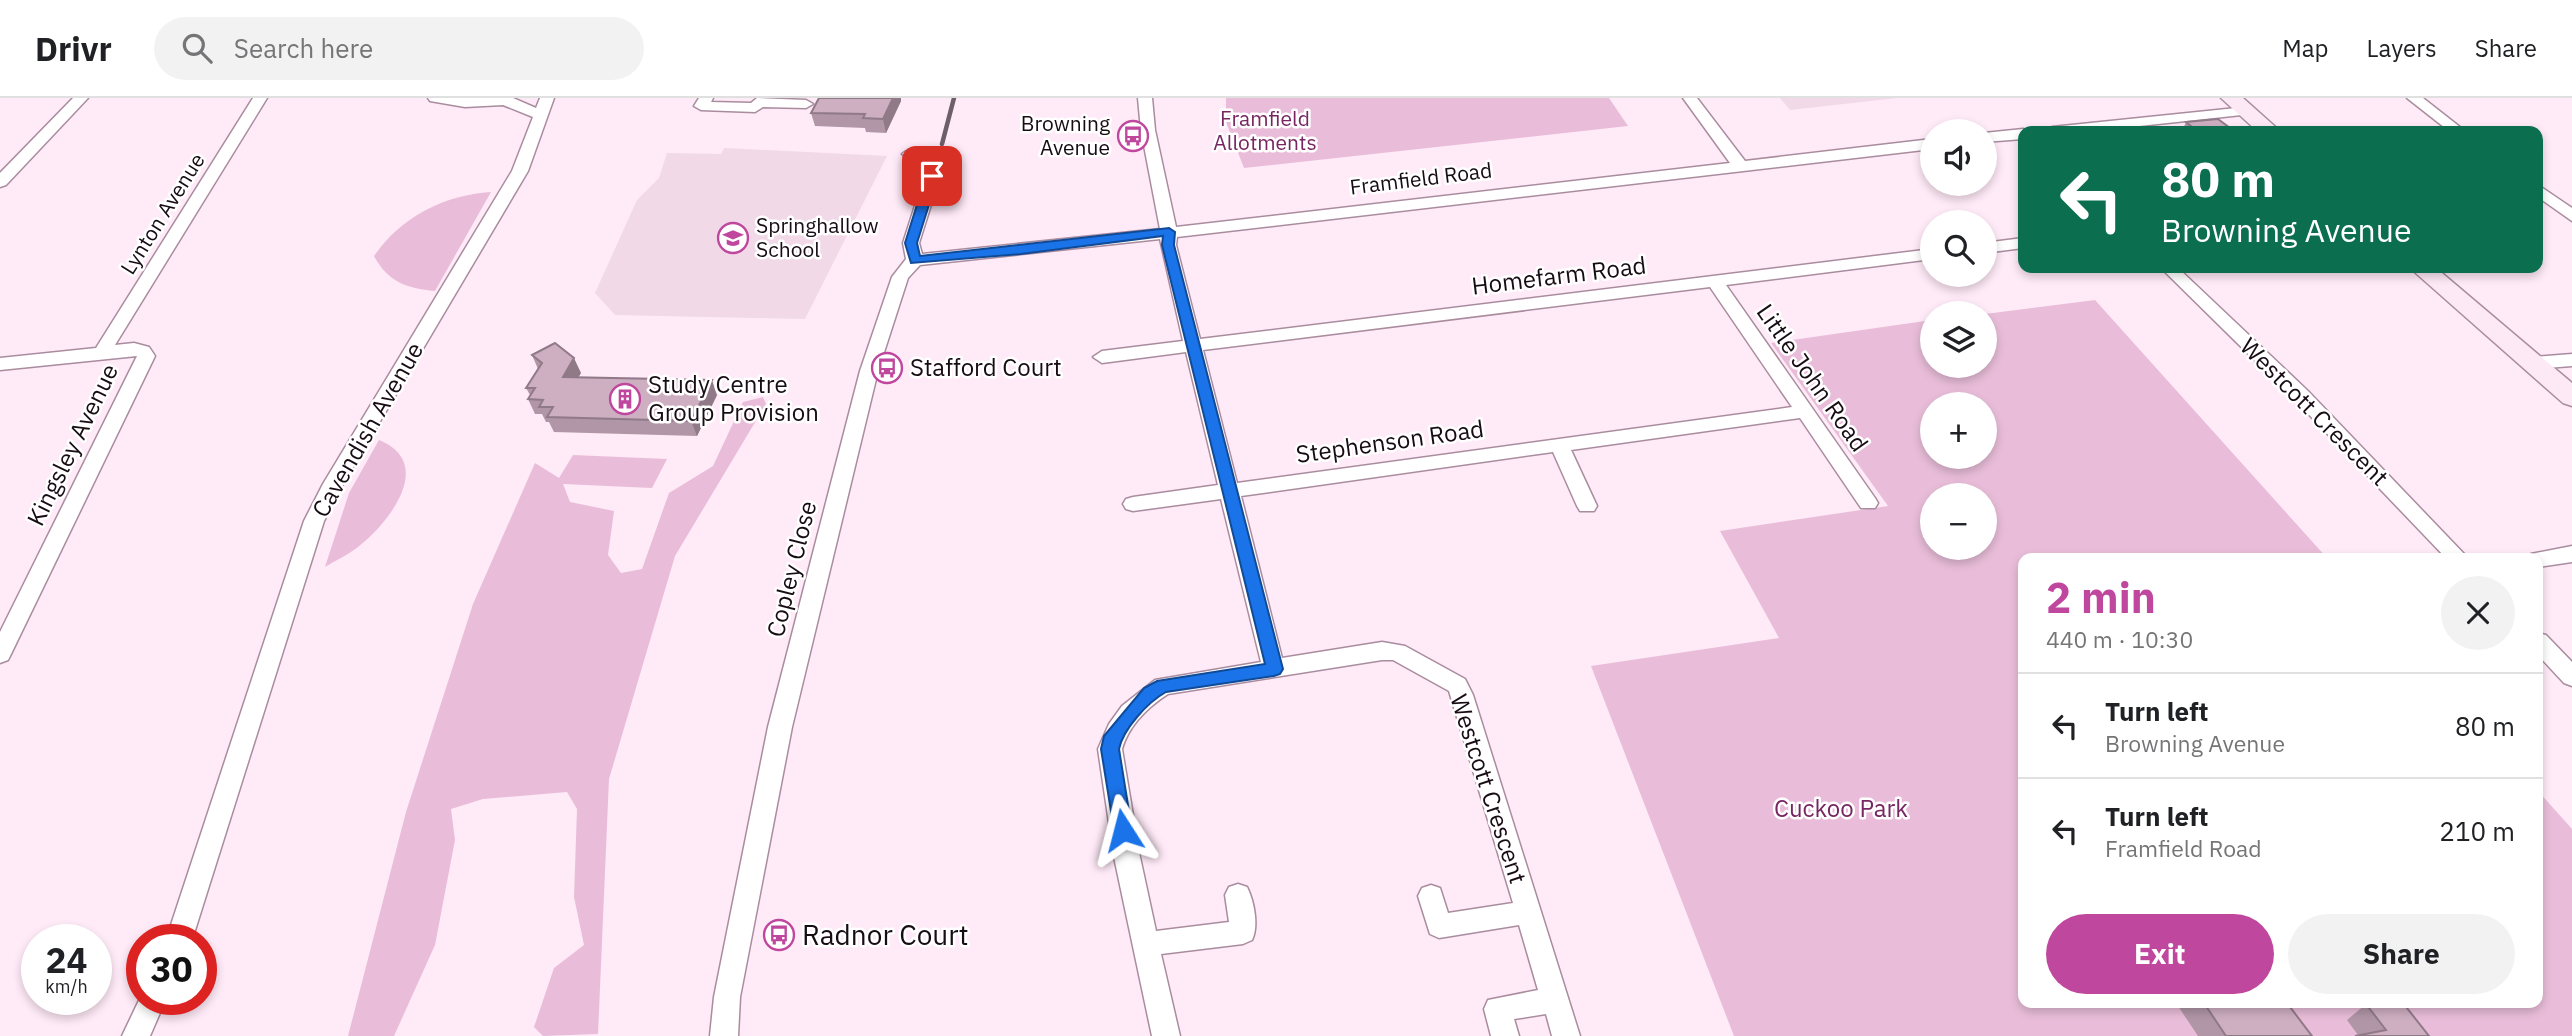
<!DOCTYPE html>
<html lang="en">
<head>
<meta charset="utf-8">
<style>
	body { margin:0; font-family:"IBM Plex Sans",sans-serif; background:#f2f2f2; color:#202124; height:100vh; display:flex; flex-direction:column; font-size:26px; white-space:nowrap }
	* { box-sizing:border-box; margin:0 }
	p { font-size:23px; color:#757577 }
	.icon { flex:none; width:38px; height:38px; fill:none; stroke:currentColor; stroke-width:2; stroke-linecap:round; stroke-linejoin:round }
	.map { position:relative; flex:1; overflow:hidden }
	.side { position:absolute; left:2018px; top:455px; width:525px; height:455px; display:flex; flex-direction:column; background:#fff; border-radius:14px; box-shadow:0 4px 10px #0003 }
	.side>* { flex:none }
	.top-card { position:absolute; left:2018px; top:28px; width:525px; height:147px; border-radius:14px; box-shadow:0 4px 10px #0003; background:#0b6e4f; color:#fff; overflow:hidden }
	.controls { position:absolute; left:1920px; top:21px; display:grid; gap:14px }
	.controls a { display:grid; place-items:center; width:77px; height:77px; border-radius:50%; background:#fff; box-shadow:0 4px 10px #0003; font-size:35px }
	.speed { position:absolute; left:21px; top:826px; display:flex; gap:14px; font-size:35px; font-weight:700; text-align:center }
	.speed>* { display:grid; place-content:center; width:91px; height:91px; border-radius:50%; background:#fff; box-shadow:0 4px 10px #0003; line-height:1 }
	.speed small { font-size:18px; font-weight:400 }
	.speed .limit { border:10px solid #d22; background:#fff; color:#111 }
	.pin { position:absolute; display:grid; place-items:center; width:60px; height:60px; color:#fff; margin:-30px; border-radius:14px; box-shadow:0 4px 10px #0006 }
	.me { position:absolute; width:77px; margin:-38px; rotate:351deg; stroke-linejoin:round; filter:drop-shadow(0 0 5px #0008) }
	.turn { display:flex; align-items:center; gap:24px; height:147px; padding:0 28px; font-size:32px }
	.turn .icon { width:91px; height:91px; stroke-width:2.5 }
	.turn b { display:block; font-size:49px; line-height:60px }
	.round { display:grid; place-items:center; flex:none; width:74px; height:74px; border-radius:37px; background:#f2f2f2 }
	.overview { display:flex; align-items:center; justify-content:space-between; height:119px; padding:0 28px }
	h1 { font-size:42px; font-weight:800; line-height:52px; color:#bf479d }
	.primary-button { display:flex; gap:14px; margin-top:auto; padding:14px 28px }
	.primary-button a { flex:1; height:80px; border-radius:42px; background:#bf479d; color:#fff; font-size:28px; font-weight:800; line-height:80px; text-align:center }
	.primary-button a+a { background:#f2f2f2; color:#202124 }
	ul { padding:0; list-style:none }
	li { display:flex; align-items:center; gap:21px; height:105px; padding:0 28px; border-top:2px solid #e0e0e0 }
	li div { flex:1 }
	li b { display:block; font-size:26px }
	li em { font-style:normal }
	header { display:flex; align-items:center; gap:42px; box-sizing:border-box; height:98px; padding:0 35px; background:#fff; border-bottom:2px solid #e0e0e0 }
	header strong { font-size:33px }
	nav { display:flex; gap:38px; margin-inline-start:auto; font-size:24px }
	.search { width:490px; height:63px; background:#f2f2f2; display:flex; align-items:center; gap:18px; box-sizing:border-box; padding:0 24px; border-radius:38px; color:#757577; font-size:26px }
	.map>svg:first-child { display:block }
	.built { fill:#f1d9e8 }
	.green { fill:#e9bdd9; fill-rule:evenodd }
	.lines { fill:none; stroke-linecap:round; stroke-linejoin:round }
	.street-casing { stroke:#aa8c9f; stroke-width:3 }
	.secondary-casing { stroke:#aa8c9f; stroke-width:3 }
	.street { fill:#fff; fill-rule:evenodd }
	.secondary { fill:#fde9f6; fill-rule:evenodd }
	.rail { stroke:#6d5f68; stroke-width:4.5 }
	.wall { fill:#b196a7 }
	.shaded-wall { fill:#907a88 }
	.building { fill:#ceafc2; stroke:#907a88; stroke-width:2 }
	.route { fill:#1a73e8; stroke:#114b97; stroke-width:2 }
	.labels { text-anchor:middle; stroke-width:5; stroke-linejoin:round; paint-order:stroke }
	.far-park-label { font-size:21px; fill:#782661; stroke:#fff }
	.far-poi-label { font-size:21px; fill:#170c13; stroke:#fff; text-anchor:end }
	.far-street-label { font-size:21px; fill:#170c13; stroke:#fff }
	.street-label { font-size:24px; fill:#170c13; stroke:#fff }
	.poi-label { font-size:24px; fill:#170c13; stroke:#fff; text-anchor:start }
	.park-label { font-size:24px; fill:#782661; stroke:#fff }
	.near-poi-label { font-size:28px; fill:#170c13; stroke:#fff; text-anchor:start }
</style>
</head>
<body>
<header>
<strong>Drivr</strong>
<div class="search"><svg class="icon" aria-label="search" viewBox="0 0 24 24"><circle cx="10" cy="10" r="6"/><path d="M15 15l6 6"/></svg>Search here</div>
<nav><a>Map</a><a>Layers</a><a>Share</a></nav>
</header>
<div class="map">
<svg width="2572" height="938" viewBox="0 0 2572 938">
	<rect width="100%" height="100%" fill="#ffeaf7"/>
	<path class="built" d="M 1780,0 L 1897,0 L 1790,12 Z
		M 724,50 L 887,58 L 805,221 L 615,217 L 595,195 L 637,102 L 659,80 L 667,55 L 721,56 Z"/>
	<path class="green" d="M 1226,0 L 1609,0 L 1628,28 L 1244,70 L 1226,24 Z
		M 491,94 L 435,193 C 406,190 388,184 374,158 C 401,119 444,97 491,94 Z
		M 2095,202 L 2327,460 L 2023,460 L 2023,905 L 2538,905 L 2538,693 L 2572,731 L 2572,938 L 1734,938 L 1591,568 L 1779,540 L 1720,433 L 1888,408 L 1771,245 L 1932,222 L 1932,268 L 1984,268 L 1985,216 ZM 1932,306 L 1984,306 L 1984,359 L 1932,359 ZM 1932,397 L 1984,397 L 1984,450 L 1932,450 Z
		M 763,299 L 766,306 L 675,458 L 609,681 L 598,936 L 543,938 L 534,929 L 554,870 L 584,847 L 574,799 L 577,711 L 567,694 L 483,701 L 451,711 L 455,742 L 435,847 L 394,938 L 348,938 L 406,714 L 473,506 L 535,365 L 559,380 L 573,357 L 667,361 L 652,390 L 563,386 L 570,404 L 614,413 L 608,457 L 621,475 L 642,471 L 669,395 L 713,368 L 743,304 Z
		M 379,342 C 436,365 389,425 358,449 C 348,457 336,462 325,469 L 349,395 Z"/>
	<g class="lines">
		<g class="street-casing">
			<path id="street" d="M 73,0 L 88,0 L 6,87 L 0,89 L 0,75 Z
				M 253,0 L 267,0 L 115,247 L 134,245 L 149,249 L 155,258 L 11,556 L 8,562 L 0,565 L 0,534 L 137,258 L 0,272 L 0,260 L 96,250 Z
				M 428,0 L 513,0 L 536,10 L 540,0 L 554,0 L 528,73 L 343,386 L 324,423 L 192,842 L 166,842 L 304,423 L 323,386 L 512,73 L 533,19 L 503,7 L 465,9 L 430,3 Z
				M 699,0 L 713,0 L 711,4 L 751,5 L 757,0 L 806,2 L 813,6 L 806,10 L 763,9 L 755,14 L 701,12 L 694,8 Z
				M 1138,0 L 1152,0 L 1155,32 L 1176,129 L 1730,65 L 1683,0 L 1697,0 L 1745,63 L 1932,41 L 1932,51 L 1177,139 L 1176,147 L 1200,241 L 1932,151 L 1932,161 L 1726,187 L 1875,400 L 1878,405 L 1875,410 L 1861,410 L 1800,320 L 1571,352 L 1597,408 L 1594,413 L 1580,413 L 1577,408 L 1553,354 L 1241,398 L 1282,560 L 1382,544 L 1405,548 L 1465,581 L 1473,597 L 1580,938 L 1552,938 L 1546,916 L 1514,921 L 1519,938 L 1491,938 L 1484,911 L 1488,902 L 1538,892 L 1519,827 L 1439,840 L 1430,836 L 1418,798 L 1422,790 L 1431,787 L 1440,790 L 1448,815 L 1513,805 L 1449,593 L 1393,562 L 1382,562 L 1168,596 C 1148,609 1129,627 1122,651 L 1140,759 L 1156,833 L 1229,824 L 1225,797 L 1229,789 L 1238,786 L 1247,789 C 1254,803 1259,828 1252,842 L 1243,846 L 1161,856 L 1180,938 L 1152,938 L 1114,759 L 1098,651 L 1109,626 L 1122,608 L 1155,582 L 1261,564 L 1221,401 L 1133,413 L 1126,411 L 1123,406 L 1126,401 L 1133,399 L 1218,387 L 1186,254 L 1102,265 L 1093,259 L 1102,253 L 1183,243 L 1160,141 L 920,167 L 908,180 L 878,273 L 792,629 L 740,899 L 738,938 L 710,938 L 714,899 L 768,629 L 860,273 L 892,179 L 906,161 L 903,145 L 930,61 L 910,61 L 902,56 C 911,48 938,48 947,56 L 919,145 L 922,156 L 1160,131 L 1141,32 ZM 1710,189 L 1792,309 L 1237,385 L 1203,252 Z
				M 2407,0 L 2423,0 L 2465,33 L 2449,33 Z
				M 2246,9 L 2253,13 L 2251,16 L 2093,33 L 2045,33 L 2052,29 Z
				M 2023,31 L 2029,33 L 2023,33 L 2023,41 L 1984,44 L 1984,35 Z
				M 2538,87 L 2572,110 L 2572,123 L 2538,99 Z
				M 2023,140 L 2023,150 L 1984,155 L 1984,145 Z
				M 2161,170 L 2178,170 L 2308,293 L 2468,460 L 2446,460 L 2294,301 Z
				M 2572,256 L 2572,268 L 2534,271 L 2525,265 L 2534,259 Z
				M 2572,448 L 2572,464 L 2538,469 L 2538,460 L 2528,460 L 2531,456 Z
				M 2538,535 L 2546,537 L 2572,564 L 2572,588 L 2564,585 L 2538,557 Z
				M 142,896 L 142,901 L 166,901 L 150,938 L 122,938 Z"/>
		</g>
		<g class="secondary-casing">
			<path id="secondary" d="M 2221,0 L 2243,0 L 2280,33 L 2257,33 Z
				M 2410,170 L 2436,170 L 2572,285 L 2572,308 L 2563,305 Z"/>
		</g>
		<use href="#street" class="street"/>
		<use href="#secondary" class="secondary"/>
		<path class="rail" d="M 942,46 L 954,0"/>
	</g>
	<path class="wall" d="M 819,0 L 901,0 L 901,3 L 886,35 L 866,34 L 865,30 L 815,28 L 811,15 Z
		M 2186,24 L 2234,33 L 2182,33 Z
		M 532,257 L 581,275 L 578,279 L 717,297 L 697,338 L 554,334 L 549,324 L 546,324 L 542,316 L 535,316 L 528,301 L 530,297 L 526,290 L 538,271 Z
		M 2176,905 L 2287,905 L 2312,938 L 2198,938 Z
		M 2366,906 L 2429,938 L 2358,937 L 2347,922 Z"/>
	<path class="shaded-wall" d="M 893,0 L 901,0 L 901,3 L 886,35 L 883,21 Z
		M 574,260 L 581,275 L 570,293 L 563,279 Z
		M 712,282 L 717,297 L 697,338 L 691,323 Z"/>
	<path class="building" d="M 819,0 L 893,0 L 883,21 L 863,20 L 865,16 L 811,15 Z
		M 2218,21 L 2234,33 L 2197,33 L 2186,24 Z
		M 555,245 L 574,260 L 563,279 L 712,282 L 691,323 L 547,319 L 553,309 L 539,309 L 543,302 L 528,301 L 535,290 L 526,290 L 542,265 L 532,257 Z
		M 2204,905 L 2287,905 L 2312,938 L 2226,938 Z
		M 2374,905 L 2403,905 L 2429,938 L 2355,938 L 2386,932 L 2366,906 Z"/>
	<path class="route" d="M 932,75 L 938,78 L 917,145 L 920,158 L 1169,130 L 1175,134 L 1174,147 L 1283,571 L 1280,576 L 1274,578 L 1166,594 C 1148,604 1123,631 1119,651 L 1132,732 L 1130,738 L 1123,740 L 1117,738 L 1114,732 L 1101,651 L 1104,638 L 1144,590 L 1157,583 L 1265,566 L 1162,147 L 1163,138 L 1021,156 L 911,165 L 905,145 L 926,78 Z"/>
	<defs>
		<g id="bus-ring" transform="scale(1.575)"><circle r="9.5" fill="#fff" stroke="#bf479d" stroke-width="1.5"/><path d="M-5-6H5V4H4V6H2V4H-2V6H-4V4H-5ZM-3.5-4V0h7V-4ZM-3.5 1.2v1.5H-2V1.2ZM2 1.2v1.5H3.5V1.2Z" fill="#bf479d"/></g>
		<g id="school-ring" transform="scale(1.575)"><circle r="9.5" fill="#fff" stroke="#bf479d" stroke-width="1.5"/><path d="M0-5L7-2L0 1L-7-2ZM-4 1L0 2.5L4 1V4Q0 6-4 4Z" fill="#bf479d"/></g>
		<g id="building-ring" transform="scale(1.575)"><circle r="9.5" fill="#fff" stroke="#bf479d" stroke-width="1.5"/><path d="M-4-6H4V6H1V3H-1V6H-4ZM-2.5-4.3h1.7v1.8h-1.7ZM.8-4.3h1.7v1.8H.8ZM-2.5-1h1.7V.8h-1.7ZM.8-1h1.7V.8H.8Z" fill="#bf479d"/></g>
	</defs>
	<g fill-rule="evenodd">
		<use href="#bus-ring" x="1133" y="38"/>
		<use href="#school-ring" x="733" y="140"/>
		<use href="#bus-ring" x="887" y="270"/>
		<use href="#building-ring" x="625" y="301"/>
		<use href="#bus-ring" x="779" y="837"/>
	</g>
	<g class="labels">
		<g class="far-park-label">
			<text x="1265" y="28">Framfield<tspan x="1265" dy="24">Allotments</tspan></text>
		</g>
		<g class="far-poi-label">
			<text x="1110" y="33">Browning<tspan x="1110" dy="24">Avenue</tspan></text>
			<text x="756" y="135" text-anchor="start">Springhallow<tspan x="756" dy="24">School</tspan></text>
		</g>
		<g class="far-street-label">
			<text transform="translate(1421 81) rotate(-7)" y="7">Framfield Road</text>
			<text transform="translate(163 116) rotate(-58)" y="7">Lynton Avenue</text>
		</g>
		<g class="street-label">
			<text transform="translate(1559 178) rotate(-7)" y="8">Homefarm Road</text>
			<text transform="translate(1812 280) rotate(55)" y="8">Little John Road</text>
			<text transform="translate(2314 314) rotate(45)" y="8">Westcott Crescent</text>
			<text transform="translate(368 332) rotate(-60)" y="8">Cavendish Avenue</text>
			<text transform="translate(1390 344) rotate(-8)" y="8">Stephenson Road</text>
			<text transform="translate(73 347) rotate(-64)" y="8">Kingsley Avenue</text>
			<text transform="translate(792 471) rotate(-76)" y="8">Copley Close</text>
			<text transform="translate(1488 691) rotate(72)" y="8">Westcott Crescent</text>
		</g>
		<g class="poi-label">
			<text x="910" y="278">Stafford Court</text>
			<text x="648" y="295">Study Centre<tspan x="648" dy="28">Group Provision</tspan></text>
		</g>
		<g class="park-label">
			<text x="1841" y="719">Cuckoo Park</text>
		</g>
		<g class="near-poi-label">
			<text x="802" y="847">Radnor Court</text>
		</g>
	</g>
</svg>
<div class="controls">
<a><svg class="icon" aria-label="sound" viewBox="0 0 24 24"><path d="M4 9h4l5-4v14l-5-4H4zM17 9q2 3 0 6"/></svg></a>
<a><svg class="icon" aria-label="search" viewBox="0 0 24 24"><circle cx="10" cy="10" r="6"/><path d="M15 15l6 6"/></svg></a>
<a><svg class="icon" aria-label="layers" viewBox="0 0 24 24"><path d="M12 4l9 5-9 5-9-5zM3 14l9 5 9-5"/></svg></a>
<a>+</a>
<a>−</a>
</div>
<div class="speed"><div>24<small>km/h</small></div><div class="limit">30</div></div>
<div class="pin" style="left:932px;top:78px;background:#d93025"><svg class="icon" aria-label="arrive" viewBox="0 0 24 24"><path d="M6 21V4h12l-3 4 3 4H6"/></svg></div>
<svg class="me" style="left:1123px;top:732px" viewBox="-20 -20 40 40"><path d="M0-17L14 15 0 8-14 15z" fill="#1a73e8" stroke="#fff" stroke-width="4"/></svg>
<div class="top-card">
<div class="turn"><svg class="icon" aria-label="left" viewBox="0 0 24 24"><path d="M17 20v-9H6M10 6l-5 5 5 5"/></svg><div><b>80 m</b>Browning Avenue</div></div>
</div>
<section class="side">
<div class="overview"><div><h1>2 min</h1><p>440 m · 10:30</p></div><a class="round"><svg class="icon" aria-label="close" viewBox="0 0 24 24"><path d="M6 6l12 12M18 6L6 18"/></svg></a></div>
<ul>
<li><svg class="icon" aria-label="left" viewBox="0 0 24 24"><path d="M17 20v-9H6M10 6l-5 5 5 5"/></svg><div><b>Turn left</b><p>Browning Avenue</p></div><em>80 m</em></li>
<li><svg class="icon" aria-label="left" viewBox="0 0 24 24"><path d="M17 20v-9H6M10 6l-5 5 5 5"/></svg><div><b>Turn left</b><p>Framfield Road</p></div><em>210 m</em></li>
</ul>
<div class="primary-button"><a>Exit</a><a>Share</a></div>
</section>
</div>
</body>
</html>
